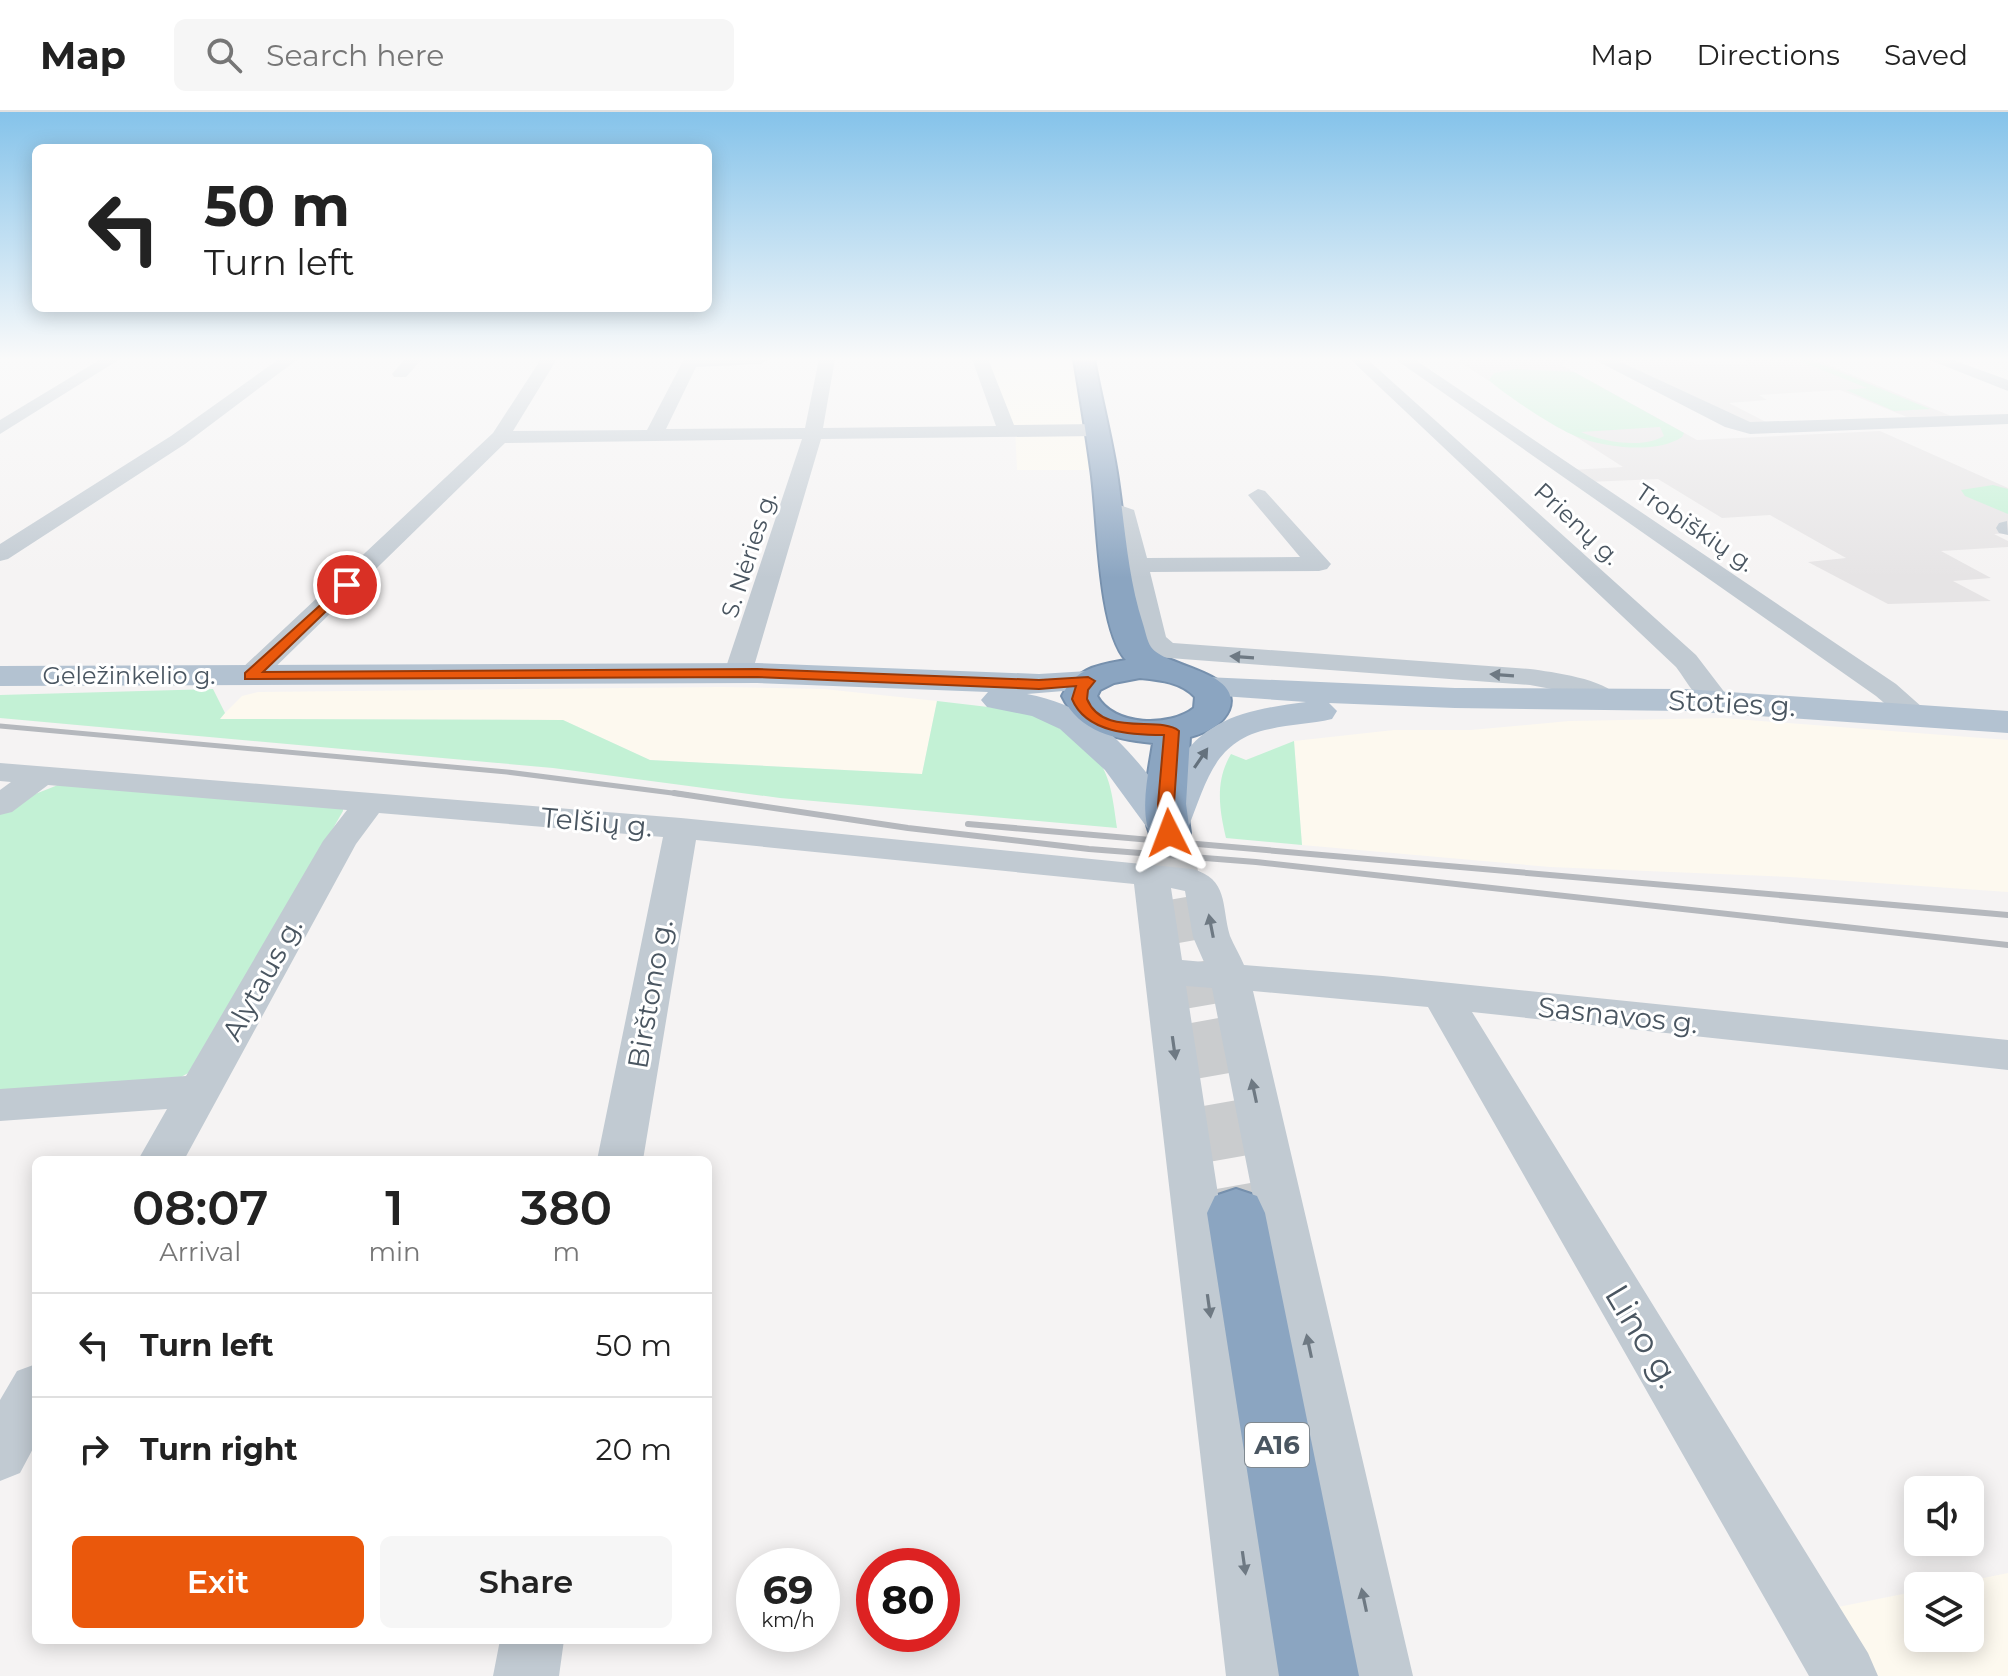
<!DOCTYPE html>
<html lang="en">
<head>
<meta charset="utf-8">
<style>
	body { margin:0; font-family:Montserrat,sans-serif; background:#f6f6f6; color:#222; height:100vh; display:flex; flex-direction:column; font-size:30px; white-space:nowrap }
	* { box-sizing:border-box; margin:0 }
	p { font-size:26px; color:#767676 }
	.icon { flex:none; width:44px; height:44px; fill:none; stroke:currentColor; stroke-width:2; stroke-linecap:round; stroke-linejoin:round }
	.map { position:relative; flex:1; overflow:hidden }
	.sheet { position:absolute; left:32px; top:1044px; width:680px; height:488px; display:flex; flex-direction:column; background:#fff; border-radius:12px; box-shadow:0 4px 20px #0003 }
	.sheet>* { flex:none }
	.banner { position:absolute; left:32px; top:32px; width:680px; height:168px; border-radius:12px; box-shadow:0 4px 20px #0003; background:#fff; color:#222; overflow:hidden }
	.fabs { position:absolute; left:1904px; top:1364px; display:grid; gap:16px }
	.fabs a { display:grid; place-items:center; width:80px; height:80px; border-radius:12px; background:#fff; box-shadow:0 4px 20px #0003; font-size:40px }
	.speed { position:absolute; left:736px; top:1436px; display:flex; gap:16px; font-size:40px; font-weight:700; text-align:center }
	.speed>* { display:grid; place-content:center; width:104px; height:104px; border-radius:50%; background:#fff; box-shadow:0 4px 20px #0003; line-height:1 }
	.speed small { font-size:20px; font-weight:400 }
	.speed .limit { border:12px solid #d22; background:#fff; color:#111 }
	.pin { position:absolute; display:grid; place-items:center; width:68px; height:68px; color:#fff; margin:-34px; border:4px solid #fff; border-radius:50%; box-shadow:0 2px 8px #0007 }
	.me { position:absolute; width:88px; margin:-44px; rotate:357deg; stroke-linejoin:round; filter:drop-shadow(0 0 6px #0008) }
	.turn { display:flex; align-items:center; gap:28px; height:168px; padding:0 40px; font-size:36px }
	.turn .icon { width:104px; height:104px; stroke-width:2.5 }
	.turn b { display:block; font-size:56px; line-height:68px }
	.eta { display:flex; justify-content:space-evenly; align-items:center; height:136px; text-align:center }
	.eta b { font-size:48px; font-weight:600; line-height:56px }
	.button { display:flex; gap:16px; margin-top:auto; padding:16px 40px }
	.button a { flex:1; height:92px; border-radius:12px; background:#ea580c; color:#fff; font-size:32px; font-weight:600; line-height:92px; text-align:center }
	.button a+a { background:#f6f6f6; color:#222 }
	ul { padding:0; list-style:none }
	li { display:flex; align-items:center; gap:24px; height:104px; padding:0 40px; border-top:2px solid #e0e0e0 }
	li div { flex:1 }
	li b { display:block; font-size:30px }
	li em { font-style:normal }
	header { display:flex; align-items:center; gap:48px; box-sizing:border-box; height:112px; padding:0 40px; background:#fff; border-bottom:2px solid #e0e0e0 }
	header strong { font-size:38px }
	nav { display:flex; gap:44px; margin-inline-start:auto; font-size:28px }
	.search { width:560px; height:72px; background:#f6f6f6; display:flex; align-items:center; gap:20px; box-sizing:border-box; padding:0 28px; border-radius:12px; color:#767676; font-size:30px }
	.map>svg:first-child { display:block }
	.commercial { fill:#fdf9ef }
	.education { fill:#e6e4e5 }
	.green { fill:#c3f1d5; fill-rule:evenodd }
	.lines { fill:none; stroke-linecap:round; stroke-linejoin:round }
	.highway-tunnel-far1 { stroke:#caccce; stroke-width:44; stroke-dasharray:44 22; stroke-linecap:butt }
	.highway-tunnel { stroke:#caccce; stroke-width:56; stroke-dasharray:56 28; stroke-linecap:butt }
	.highway-casing { stroke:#7690ad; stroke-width:4 }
	.minor { fill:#c1cad2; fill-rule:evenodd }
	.major { fill:#b3c2d1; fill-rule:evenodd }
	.highway { fill:#8ba5c1; fill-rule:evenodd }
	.rail-far1 { stroke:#b5b8bd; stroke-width:5 }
	.rail { stroke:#b5b8bd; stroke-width:6 }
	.oneway { fill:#6e7983 }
	.oneway2 { fill:#64717d }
	.route { fill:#ea580c; stroke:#983908; stroke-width:2 }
	.labels { text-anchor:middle; stroke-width:6; stroke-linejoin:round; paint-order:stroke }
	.far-street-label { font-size:24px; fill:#4a5661; stroke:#fff }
	.shield { fill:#fff; stroke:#808990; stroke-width:2 }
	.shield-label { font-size:26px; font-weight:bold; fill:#4a5661 }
	.street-label { font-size:28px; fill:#4a5661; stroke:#fff }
	.near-street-label { font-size:34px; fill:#4a5661; stroke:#fff }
</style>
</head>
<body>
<header>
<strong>Map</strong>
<div class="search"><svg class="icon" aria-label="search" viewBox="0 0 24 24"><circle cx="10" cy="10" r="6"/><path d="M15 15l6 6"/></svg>Search here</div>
<nav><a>Map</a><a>Directions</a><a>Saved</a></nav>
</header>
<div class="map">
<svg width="2008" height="1564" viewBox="0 0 2008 1564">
	<rect width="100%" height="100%" fill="#f5f3f3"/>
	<path class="commercial" d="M 986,247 L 1077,247 L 1095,358 L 1017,358 L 1015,317 Z
		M 721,575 L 824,577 L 937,589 L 922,662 L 650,648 L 563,608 L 219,607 L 242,584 L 258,580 Z
		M 1723,606 L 2008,628 L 2008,780 L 1790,765 L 1550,755 L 1302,733 L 1294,629 L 1394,618 L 1471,618 L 1569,609 Z
		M 2008,1461 L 2008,1564 L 1869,1564 L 1828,1497 L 1918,1479 L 1918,1526 L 1970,1526 L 1970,1474 L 1944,1474 Z"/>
	<path class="education" d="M 1455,247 L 1575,247 L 1560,252 L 1697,328 L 1880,319 L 2008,376 L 2008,421 L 1994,422 L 2008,429 L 2008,435 L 1941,439 L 1991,466 L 1953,469 L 1991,489 L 1888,492 L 1808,450 L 1846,446 L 1770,403 L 1722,406 L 1658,367 L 1588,370 L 1571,358 L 1623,355 Z
		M 1608,247 L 1684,247 L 1697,253 L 1749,252 L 1741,247 L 1814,247 L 1951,304 L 1907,305 L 1840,278 L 1759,283 L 1767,288 L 1729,291 L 1766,310 L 1747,311 Z"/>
	<path class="green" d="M 1811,248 L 1930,297 L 1894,299 L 1846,278 L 1867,276 L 1800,249 Z
		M 1516,257 L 1574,260 L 1684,321 L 1682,325 C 1657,342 1606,336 1578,325 C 1558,318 1505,283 1489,268 L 1494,261 ZM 1660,315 L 1664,324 C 1642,337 1603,330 1581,320 Z
		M 1993,373 L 2008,377 L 2008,402 L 1965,384 L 1961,378 Z
		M 213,577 L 225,601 L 220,607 L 563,608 L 650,648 L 922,662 L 937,589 L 1022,599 C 1038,602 1049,610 1062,618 C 1108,646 1110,665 1117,716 L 780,686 L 553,656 L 0,606 L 0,583 Z
		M 1294,629 L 1302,733 L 1226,726 C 1219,696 1215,669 1231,642 L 1246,648 Z
		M 58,673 L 343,696 L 343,699 L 203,944 L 190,960 L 172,970 L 0,982 L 0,702 L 20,688 Z"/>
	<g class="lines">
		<path class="highway-tunnel-far1" d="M 1169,721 L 1202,911"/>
		<path class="highway-tunnel" d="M 1202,909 L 1236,1101"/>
		<g class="highway-casing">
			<path id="highway" d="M 1074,247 L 1094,247 C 1101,285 1111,323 1117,361 C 1125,412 1127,463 1143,512 C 1145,518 1147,529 1151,535 C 1166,556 1244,559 1229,598 C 1222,614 1205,621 1190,625 L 1186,692 L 1190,721 L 1184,730 L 1169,733 L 1154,730 C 1137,704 1149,660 1153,631 C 1115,627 1080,621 1062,584 C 1075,556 1098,553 1126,548 C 1097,516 1098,402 1091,357 C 1086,320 1080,284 1074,247 ZM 1140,566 C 1160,568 1181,570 1195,585 L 1194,596 C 1170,615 1114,615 1097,584 L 1100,578 L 1114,571 Z
				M 1236,1077 L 1257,1084 L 1265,1101 L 1359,1564 L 1279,1564 L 1207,1101 L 1215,1084 Z"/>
		</g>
		<path class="minor" d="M 101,247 L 120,247 L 0,322 L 0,308 Z
			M 279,247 L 298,247 L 185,332 L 8,447 L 0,449 L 0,432 L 171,324 Z
			M 405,247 L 422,247 L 406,265 L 394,265 L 392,262 Z
			M 541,247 L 557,247 L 513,319 L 647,318 L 684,247 L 769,247 L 761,252 L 696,255 L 666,317 L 805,316 L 819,247 L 835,247 L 823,316 L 996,314 L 972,247 L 988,247 L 1014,313 L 1097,312 L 1106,318 L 1097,324 L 821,327 L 752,561 L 748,567 L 738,569 L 728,567 L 724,561 L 802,327 L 505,331 L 260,570 L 250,572 L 240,570 L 236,564 L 240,558 L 493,321 Z
			M 1350,247 L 1367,247 L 1696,543 L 1732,590 L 1728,596 C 1702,602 1690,573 1676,555 Z
			M 1395,247 L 1414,247 L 1896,572 L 1931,603 L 1926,609 C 1904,615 1892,597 1876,584 Z
			M 1593,247 L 1614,247 L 1750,310 L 2008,302 L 2008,312 L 1750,322 L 1725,315 Z
			M 1927,247 L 1950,247 L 2008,268 L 2008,279 Z
			M 1258,377 L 1265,379 L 1331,452 L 1327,457 L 1319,459 L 1150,460 L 1166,525 L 1173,531 L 1530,557 C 1552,560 1606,567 1618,585 L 1614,591 L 1604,594 L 1557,578 L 1530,573 L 1156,545 L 1140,527 L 1116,406 L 1097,395 L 1108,389 L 1134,398 L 1147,446 L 1300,445 L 1248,383 Z
			M 2007,409 L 2008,423 L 1999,421 L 1996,416 L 1999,411 Z
			M 0,651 L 681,706 L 1192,757 C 1229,767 1221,793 1230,824 C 1234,834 1240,843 1244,853 L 1383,864 L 2008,928 L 2008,958 L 1472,900 L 1868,1541 L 1878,1564 L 1809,1564 L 1428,895 L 1253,879 L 1413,1564 L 1347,1564 L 1212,876 L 1186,874 L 1292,1564 L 1226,1564 L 1134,772 L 696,728 L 643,1048 L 597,1048 L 663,725 L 379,701 L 356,732 L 184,1048 L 138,1048 L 167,997 L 0,1009 L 0,977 L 186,964 L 323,729 L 347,698 L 48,673 L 12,700 L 0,703 L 0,678 L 11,670 L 0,669 ZM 1171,776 L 1185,779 L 1193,825 L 1204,850 L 1182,848 Z
			M 36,1252 L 36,1331 L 20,1361 L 0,1369 L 0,1288 L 17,1259 Z
			M 500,1528 L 564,1528 L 559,1564 L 493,1564 Z"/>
		<path class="major" d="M 757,551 L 1039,562 L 1088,559 L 1100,562 L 1105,569 L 1100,576 L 1027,582 C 1093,595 1123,629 1162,681 C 1192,610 1235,599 1306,590 L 1193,582 L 1188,575 L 1193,568 L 1205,565 L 1455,576 L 1685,577 L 2008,599 L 2008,621 L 1685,599 L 1455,596 L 1329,591 L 1337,599 L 1332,607 C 1311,612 1291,612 1270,617 C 1214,628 1207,669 1188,716 L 1182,725 L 1168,728 L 1154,725 L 1105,658 L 1060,617 L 1032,604 L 987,595 L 981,588 L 988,580 L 757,571 L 0,574 L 0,554 Z"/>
		<use href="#highway" class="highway"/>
		<path class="rail-far1" d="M 0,614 L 507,660 L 688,683"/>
		<path class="rail" d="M 674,681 L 908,716 L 1089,737 L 1256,750 L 2008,833
			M 968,712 L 2008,803"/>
	</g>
	<defs><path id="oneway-solid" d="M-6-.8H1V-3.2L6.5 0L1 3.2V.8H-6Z" transform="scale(2)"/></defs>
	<g class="oneway">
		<use href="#oneway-solid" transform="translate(1242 545) rotate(-176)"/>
		<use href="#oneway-solid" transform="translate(1502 563) rotate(-176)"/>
		<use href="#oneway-solid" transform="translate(1211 814) rotate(-101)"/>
		<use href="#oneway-solid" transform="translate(1174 936) rotate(82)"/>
		<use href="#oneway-solid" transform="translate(1254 979) rotate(-102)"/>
		<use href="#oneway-solid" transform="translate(1209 1194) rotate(82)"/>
		<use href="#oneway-solid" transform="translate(1309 1234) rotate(-102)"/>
		<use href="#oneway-solid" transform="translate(1244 1451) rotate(82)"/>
		<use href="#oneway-solid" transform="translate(1364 1488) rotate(-102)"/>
	</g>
	<use class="oneway2" href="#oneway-solid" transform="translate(1201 646) rotate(-56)"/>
	<linearGradient id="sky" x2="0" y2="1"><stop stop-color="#85c3ea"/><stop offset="0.53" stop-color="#fafafa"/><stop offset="1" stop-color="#fafafa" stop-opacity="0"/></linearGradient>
	<rect width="2008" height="466" fill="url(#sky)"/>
	<path class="route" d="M 347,469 L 353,473 L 351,475 L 263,560 L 757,557 L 1039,568 L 1088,565 L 1095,569 L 1088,578 L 1087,587 C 1103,626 1159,603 1179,619 L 1174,692 L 1177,721 L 1169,726 L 1160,721 L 1158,692 L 1164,623 C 1132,623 1086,621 1072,587 L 1076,574 L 1039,577 L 757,565 L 245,567 L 245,561 Z"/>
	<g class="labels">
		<g class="far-street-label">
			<text transform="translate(1577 412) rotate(43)" y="8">Prienų g.</text>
			<text transform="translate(1695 416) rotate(34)" y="8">Trobiškių g.</text>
			<text transform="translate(749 443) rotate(-72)" y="8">S. Nėries g.</text>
			<text x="129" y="572">Geležinkelio g.</text>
		</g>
		<rect class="shield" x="1245" y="1311" width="64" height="44" rx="6"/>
		<g class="shield-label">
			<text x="1277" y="1342">A16</text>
		</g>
		<g class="street-label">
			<text transform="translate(1732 591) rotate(3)" y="10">Stoties g.</text>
			<text transform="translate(597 710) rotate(5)" y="10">Telšių g.</text>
			<text transform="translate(262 867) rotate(-61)" y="10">Alytaus g.</text>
			<text transform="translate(650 882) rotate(-80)" y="10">Birštono g.</text>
			<text transform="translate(1618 903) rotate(6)" y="10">Sasnavos g.</text>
		</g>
		<g class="near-street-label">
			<text transform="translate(1643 1224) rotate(59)" y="12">Lino g.</text>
		</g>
	</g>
</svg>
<div class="fabs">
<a><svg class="icon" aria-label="sound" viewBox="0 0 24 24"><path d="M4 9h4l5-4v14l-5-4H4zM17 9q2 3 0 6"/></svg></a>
<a><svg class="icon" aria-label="layers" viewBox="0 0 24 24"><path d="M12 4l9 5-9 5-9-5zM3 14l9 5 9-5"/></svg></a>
</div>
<div class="speed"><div>69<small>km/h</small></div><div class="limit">80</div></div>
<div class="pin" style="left:347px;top:473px;background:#d93025"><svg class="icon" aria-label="arrive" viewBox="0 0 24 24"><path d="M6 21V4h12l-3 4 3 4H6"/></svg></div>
<svg class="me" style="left:1169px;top:721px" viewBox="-20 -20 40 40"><path d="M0-17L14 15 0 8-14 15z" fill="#ea580c" stroke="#fff" stroke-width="4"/></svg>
<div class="banner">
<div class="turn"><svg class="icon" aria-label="left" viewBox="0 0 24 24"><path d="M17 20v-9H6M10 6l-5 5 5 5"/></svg><div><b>50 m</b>Turn left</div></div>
</div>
<section class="sheet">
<div class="eta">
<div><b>08:07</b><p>Arrival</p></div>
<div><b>1</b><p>min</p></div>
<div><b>380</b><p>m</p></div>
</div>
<ul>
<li><svg class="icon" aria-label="left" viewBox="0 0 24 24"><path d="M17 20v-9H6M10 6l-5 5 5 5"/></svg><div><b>Turn left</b></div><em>50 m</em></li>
<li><svg class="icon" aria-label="right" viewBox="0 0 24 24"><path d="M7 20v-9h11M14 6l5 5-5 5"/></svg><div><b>Turn right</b></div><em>20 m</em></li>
</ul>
<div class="button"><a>Exit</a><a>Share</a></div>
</section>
</div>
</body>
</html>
